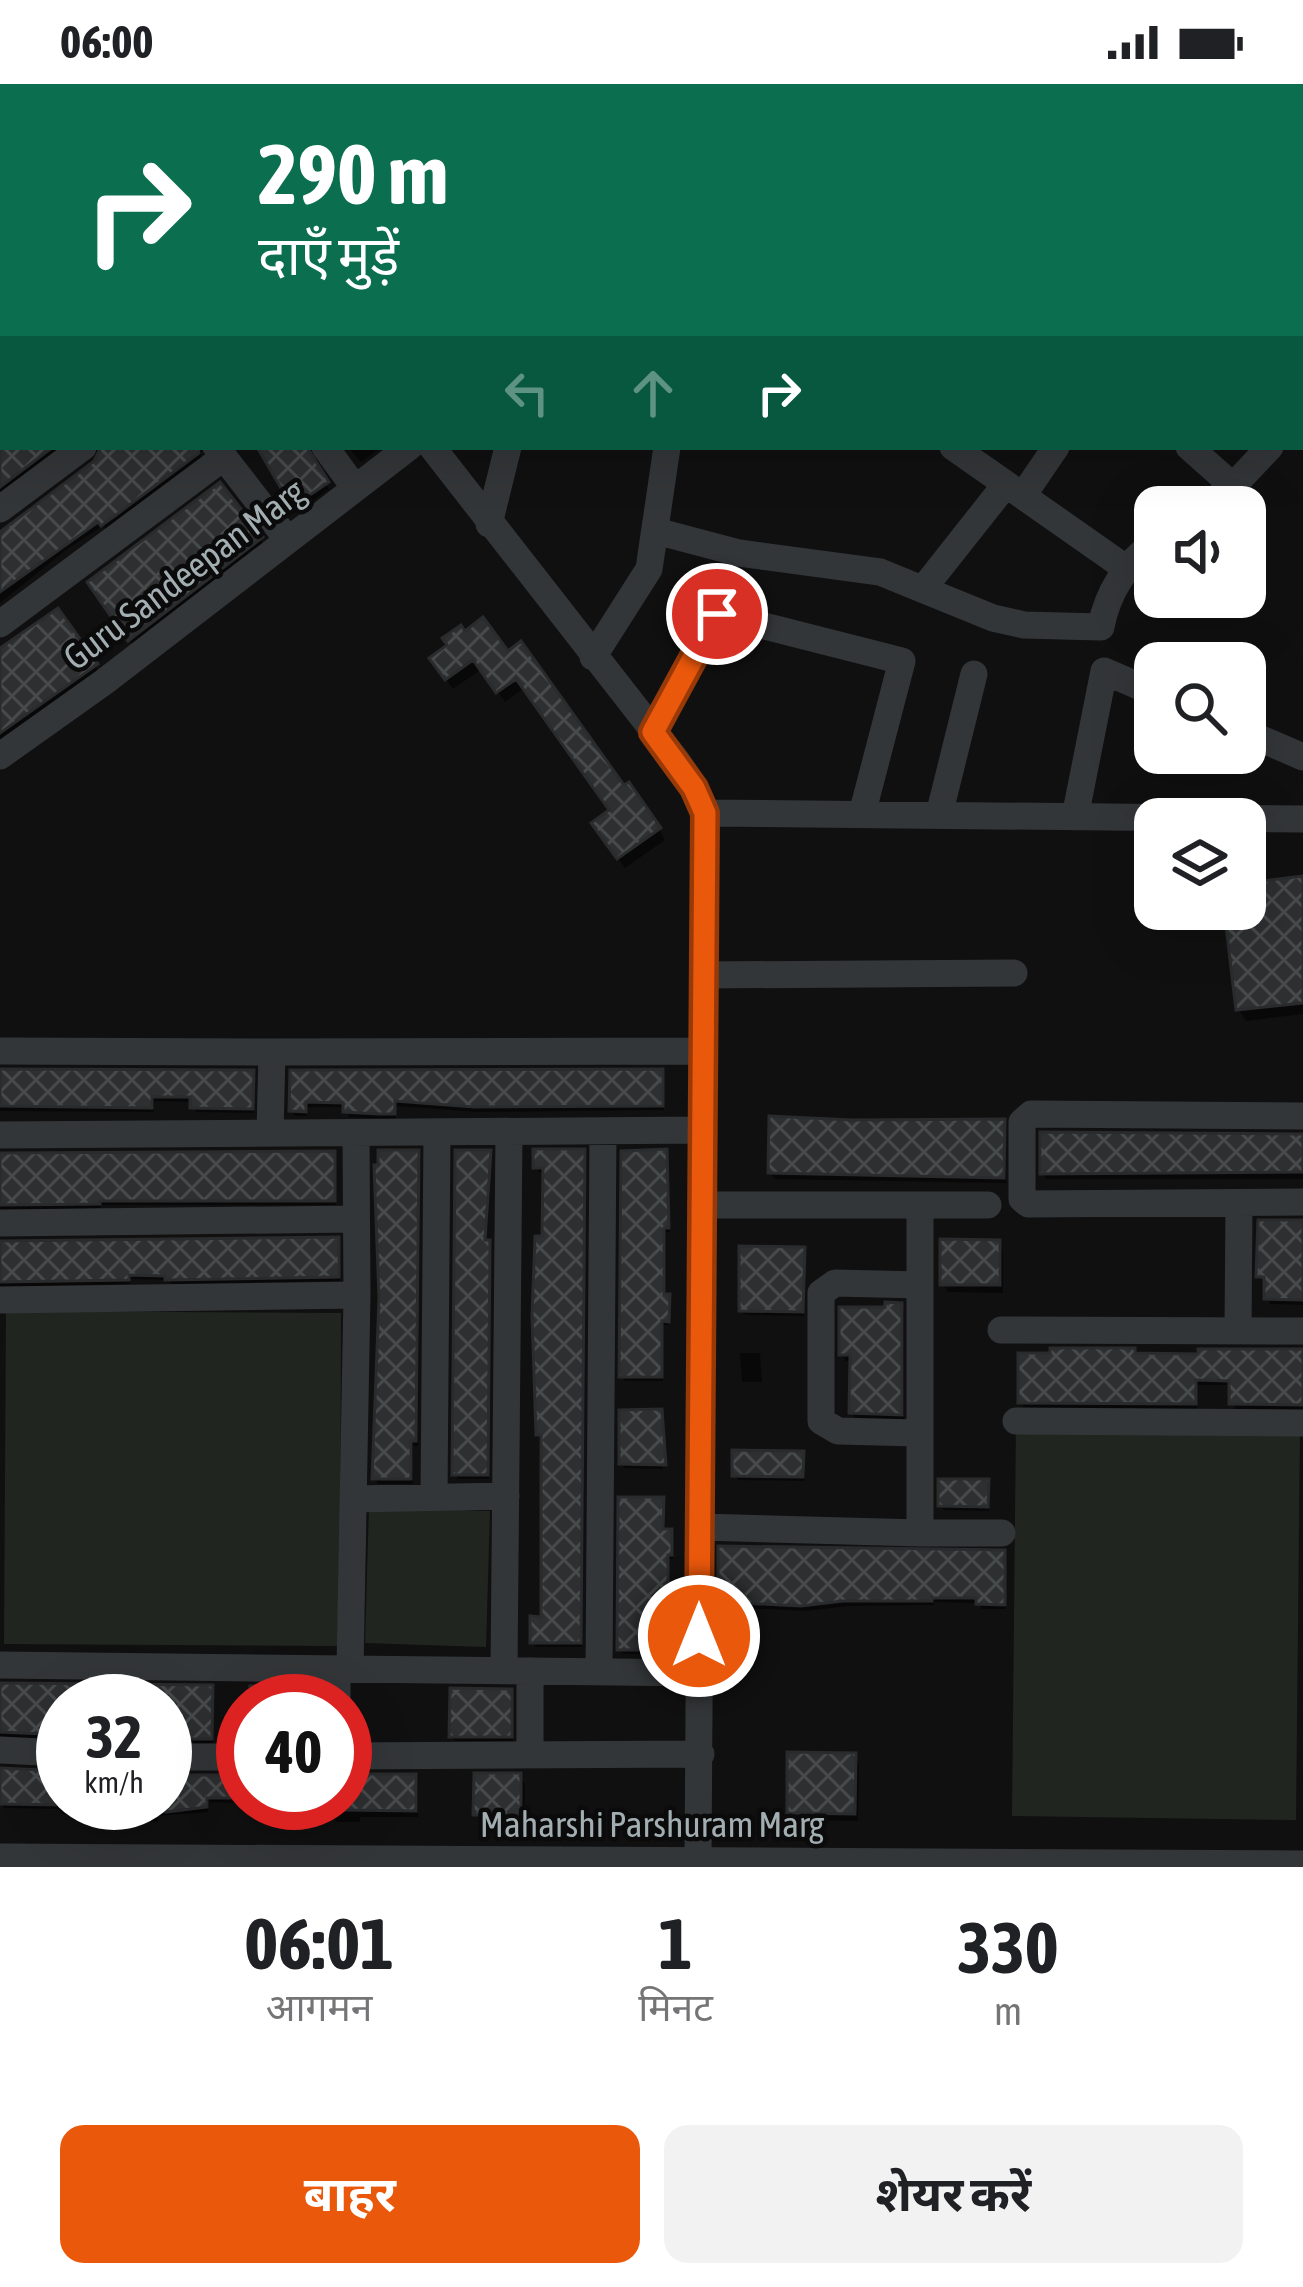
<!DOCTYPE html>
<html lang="hi">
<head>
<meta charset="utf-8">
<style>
	body { margin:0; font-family:"Asap Condensed","Noto Sans Devanagari",sans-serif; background:#f2f2f2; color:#202124; height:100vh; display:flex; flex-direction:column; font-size:45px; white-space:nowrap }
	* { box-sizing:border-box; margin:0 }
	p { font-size:39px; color:#757577 }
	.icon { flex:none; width:66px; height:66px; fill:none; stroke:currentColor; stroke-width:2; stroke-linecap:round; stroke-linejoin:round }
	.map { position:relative; height:1783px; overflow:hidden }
	.panel { display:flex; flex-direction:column; background:#fff; flex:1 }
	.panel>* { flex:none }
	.hud { position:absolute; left:0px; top:0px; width:1305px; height:366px; box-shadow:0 12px 48px #0002; background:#0b6e4f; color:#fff; overflow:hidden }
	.buttons { position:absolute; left:1134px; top:402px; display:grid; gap:24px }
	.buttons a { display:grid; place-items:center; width:132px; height:132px; border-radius:24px; background:#fff; box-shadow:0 12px 48px #0002; font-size:60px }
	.speed { position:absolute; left:36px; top:1590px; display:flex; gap:24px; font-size:60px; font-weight:700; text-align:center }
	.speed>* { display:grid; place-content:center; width:156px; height:156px; border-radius:50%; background:#fff; box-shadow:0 12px 48px #0002; line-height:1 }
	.speed small { font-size:30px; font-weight:400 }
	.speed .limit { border:18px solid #d22; background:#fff; color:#111 }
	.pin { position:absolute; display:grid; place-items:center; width:102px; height:102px; color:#fff; margin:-51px; border:6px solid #fff; border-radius:50%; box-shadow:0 3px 12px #0007 }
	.me { position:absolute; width:132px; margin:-66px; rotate:0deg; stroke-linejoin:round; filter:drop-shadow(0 0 9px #0008) }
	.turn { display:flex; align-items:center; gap:42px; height:252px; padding:0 60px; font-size:54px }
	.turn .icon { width:156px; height:156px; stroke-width:2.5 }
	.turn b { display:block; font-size:84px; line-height:102px }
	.lanes { display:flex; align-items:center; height:114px; padding:0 60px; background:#0003; justify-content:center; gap:60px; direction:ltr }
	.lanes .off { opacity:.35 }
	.eta { display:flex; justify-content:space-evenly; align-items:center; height:204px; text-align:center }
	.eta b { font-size:72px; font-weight:700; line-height:84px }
	.action { display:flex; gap:24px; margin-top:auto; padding:24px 60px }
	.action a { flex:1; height:138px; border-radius:24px; background:#ea580c; color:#fff; font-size:48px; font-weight:700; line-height:138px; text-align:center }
	.action a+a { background:#f2f2f2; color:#202124 }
	.status { display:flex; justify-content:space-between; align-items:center; height:84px; padding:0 60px; background:#fff; direction:ltr }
	.status svg { height:33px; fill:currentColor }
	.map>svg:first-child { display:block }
	.park { fill:#21251f }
	.shadow { fill:#0007 }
	.building { fill:url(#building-cross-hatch); stroke:#2a2b2d; stroke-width:3 }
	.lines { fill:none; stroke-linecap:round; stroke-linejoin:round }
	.minor { stroke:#333638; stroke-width:27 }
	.route-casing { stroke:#983908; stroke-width:30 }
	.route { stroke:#ea580c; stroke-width:21 }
	.labels { text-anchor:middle; stroke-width:9; stroke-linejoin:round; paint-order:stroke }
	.street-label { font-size:36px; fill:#a2aeb1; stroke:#0b0b0c }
</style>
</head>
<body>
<div class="status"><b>06:00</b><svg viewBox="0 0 49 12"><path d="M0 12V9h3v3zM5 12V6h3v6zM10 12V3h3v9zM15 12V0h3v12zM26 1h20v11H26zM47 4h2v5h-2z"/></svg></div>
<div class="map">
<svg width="1303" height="1783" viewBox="0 0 1303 1783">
	<defs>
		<pattern id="building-cross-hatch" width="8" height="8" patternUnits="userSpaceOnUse" patternTransform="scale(3)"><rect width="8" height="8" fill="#2d2f30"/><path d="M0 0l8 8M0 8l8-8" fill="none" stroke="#484b4c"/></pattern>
	</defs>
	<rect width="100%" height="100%" fill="#101011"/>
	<path class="park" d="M 6,1227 L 341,1229 L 340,1562 L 4,1560 Z
		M 1016,1337 L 1300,1341 L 1296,1736 L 1012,1732 Z
		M 369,1423 L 490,1427 L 486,1563 L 365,1559 Z"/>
	<path class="shadow" d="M 0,0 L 45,0 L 3,3 L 3,26 Z
		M 81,0 L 124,0 L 127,3 L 82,3 Z
		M 3,249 L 3,304 L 0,307 L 0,250 Z
		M 3,347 L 3,363 L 62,363 L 0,411 Z
		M 102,363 L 201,363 L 201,375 L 106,445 L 103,442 L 66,466 L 0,519 L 0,451 L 96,380 Z
		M 258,363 L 313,363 L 308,373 L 329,405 L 298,427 Z
		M 348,363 L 382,363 L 361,378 Z
		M 260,455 L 264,461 L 133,561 L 91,499 Z
		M 483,537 L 659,745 L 665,756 L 625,784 L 601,750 L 612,728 L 524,604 L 505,618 L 482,585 L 453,605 L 439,585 L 464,551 Z
		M 0,566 L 95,582 L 99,589 L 0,662 Z
		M 1303,795 L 1303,930 L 1246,937 L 1239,926 L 1227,825 L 1245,825 L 1245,802 Z
		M 0,988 L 252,989 L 254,1029 L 196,1028 L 193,1018 L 154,1017 L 154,1028 L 0,1027 Z
		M 662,988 L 664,1026 L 478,1028 L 396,1022 L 396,1035 L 384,1035 L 349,1033 L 346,1023 L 307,1023 L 307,1032 L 295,1032 L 292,1027 L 292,989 Z
		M 1003,1038 L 1006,1044 L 1006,1099 L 775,1095 L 771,1088 L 852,1039 Z
		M 1303,1053 L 1303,1095 L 1046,1095 L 1043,1090 Z
		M 583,1068 L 582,1563 L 536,1563 L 533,1558 L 544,1536 L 539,1350 L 546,1088 L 539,1088 L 536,1083 Z
		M 666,1068 L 670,1148 L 665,1148 L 665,1213 L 671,1217 L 670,1241 L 663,1241 L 663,1297 L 625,1297 L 622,1292 Z
		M 417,1069 L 420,1074 L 418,1362 L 413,1362 L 413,1400 L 378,1400 L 375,1394 Z
		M 489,1069 L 486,1159 L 491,1164 L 489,1395 L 458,1395 L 455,1390 Z
		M 333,1070 L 336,1121 L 101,1121 L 101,1124 L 0,1127 L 0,1072 Z
		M 1303,1139 L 1303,1221 L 1270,1220 L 1267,1198 L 1259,1192 Z
		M 337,1156 L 340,1197 L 171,1200 L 169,1196 L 130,1195 L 130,1200 L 0,1203 L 0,1159 Z
		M 998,1158 L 1003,1167 L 1003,1209 L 948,1208 L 943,1200 Z
		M 804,1166 L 804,1232 L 745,1231 L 742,1226 Z
		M 900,1222 L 904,1228 L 904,1336 L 856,1335 L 852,1328 L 853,1277 L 846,1277 L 842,1270 L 888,1226 Z
		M 1303,1268 L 1303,1326 L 1235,1325 L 1232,1301 L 1197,1301 L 1197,1325 L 1024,1324 L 1021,1318 L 1136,1272 Z
		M 740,1269 L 760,1269 L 762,1298 L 742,1298 Z
		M 659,1329 L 663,1385 L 624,1384 L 622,1380 Z
		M 802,1370 L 805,1397 L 738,1396 L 735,1391 Z
		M 987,1398 L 989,1427 L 944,1426 L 941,1421 Z
		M 662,1416 L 665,1448 L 673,1453 L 673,1475 L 669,1475 L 669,1570 L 623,1570 L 620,1565 Z
		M 1003,1469 L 1006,1525 L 982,1525 L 979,1519 L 934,1518 L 934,1521 L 848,1522 L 806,1527 L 724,1523 L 721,1517 Z
		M 0,1602 L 211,1604 L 213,1659 L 193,1659 L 190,1651 L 165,1650 L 165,1617 L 63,1617 L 63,1655 L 0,1653 Z
		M 510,1608 L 513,1657 L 455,1657 L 452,1653 Z
		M 854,1672 L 859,1680 L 858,1737 L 795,1736 L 790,1728 Z
		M 0,1687 L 63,1690 L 63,1719 L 165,1719 L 165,1691 L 243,1694 L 243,1719 L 209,1718 L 208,1728 L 158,1732 L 158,1738 L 62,1730 L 59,1725 L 5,1724 L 0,1720 Z
		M 520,1692 L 525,1700 L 524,1739 L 481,1738 L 476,1730 Z
		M 345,1693 L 414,1693 L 418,1700 L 418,1733 L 360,1733 L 360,1738 L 336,1738 L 332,1719 L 345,1719 Z
		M 250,1719 L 293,1719 L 293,1731 L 275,1730 L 272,1719 Z"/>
	<path class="building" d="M 0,363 L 53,363 L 0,403 Z
		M 101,363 L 198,363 L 199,369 L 116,431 L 101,442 L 98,438 L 0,508 L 0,448 L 94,377 Z
		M 257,363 L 307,363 L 329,398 L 292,423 Z
		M 220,398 L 263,453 L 128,557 L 87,498 Z
		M 58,524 L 98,580 L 0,649 L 0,564 Z
		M 483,533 L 508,567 L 521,557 L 624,701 L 629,698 L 661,744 L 617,775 L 591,739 L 609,726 L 516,595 L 496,609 L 473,576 L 445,596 L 429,574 L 447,561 L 442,554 L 461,541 L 465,547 Z
		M 1303,792 L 1303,919 L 1236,926 L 1224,825 L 1245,825 L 1245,799 Z
		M 0,985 L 254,986 L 253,1025 L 190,1024 L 190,1013 L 152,1013 L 152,1024 L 0,1022 Z
		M 663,985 L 663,1022 L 474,1023 L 395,1017 L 395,1030 L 379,1030 L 343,1028 L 343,1019 L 306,1018 L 306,1028 L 289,1027 L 290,986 Z
		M 769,1032 L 852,1036 L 1005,1035 L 1004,1094 L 768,1089 Z
		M 1040,1048 L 1303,1050 L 1303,1088 L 1040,1090 Z
		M 533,1065 L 585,1065 L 581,1559 L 530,1559 L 530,1532 L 541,1533 L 541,1351 L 536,1351 L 532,1232 L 535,1152 L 542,1152 L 543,1084 L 533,1084 Z
		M 667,1065 L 669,1144 L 664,1144 L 664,1210 L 670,1210 L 669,1238 L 662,1237 L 662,1293 L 619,1293 L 621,1067 Z
		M 378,1066 L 419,1066 L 416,1357 L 411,1357 L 411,1395 L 372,1395 L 379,1214 L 374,1081 L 378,1081 Z
		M 455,1066 L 491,1066 L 485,1156 L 490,1156 L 488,1391 L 452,1391 Z
		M 335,1067 L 335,1117 L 100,1117 L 100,1120 L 0,1121 L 0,1069 Z
		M 1258,1136 L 1303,1136 L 1303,1216 L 1264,1215 L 1264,1193 L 1256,1193 Z
		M 339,1153 L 339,1193 L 165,1196 L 165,1192 L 129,1191 L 129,1196 L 0,1198 L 0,1157 Z
		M 940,1155 L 1000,1156 L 1000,1201 L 940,1201 Z
		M 739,1162 L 805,1163 L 803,1228 L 739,1227 Z
		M 885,1218 L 902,1219 L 902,1331 L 849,1329 L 850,1271 L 839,1271 L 839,1223 L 885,1223 Z
		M 1050,1264 L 1135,1264 L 1135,1269 L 1198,1270 L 1198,1265 L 1303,1265 L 1303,1321 L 1229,1320 L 1229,1297 L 1196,1296 L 1196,1320 L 1018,1319 L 1018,1269 L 1050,1269 Z
		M 662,1325 L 666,1381 L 619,1380 L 619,1326 Z
		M 732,1366 L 804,1367 L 803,1393 L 732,1392 Z
		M 938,1395 L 989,1395 L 988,1423 L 938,1422 Z
		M 618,1413 L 664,1413 L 663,1445 L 672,1445 L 672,1471 L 668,1471 L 668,1566 L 617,1566 Z
		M 718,1462 L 1005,1466 L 1005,1521 L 976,1520 L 976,1514 L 932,1514 L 932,1517 L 843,1517 L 801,1522 L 718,1518 Z
		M 0,1599 L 213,1601 L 212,1655 L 187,1655 L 187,1647 L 165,1646 L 165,1617 L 63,1617 L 63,1651 L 0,1648 Z
		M 250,1602 L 319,1603 L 319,1617 L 250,1617 Z
		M 450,1604 L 512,1605 L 512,1653 L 449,1653 Z
		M 787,1668 L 856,1669 L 855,1730 L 787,1729 Z
		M 0,1684 L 63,1687 L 63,1721 L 0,1720 Z
		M 474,1689 L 521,1689 L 521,1731 L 473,1731 Z
		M 345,1690 L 416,1690 L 416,1727 L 345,1726 Z
		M 167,1691 L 232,1691 L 232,1714 L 207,1714 L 207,1723 L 166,1728 Z"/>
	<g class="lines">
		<path class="minor" d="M 59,0 L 62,3
			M 162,0 L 164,3
			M 387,0 L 390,3
			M 690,0 L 694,3
			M 829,3 L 831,0
			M 1067,3 L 1069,0
			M 1302,45 L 1303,44
			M 0,72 L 3,77
			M 0,228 L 3,226
			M 0,327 L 3,325
			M 1302,337 L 1303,336
			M 216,363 L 288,456
			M 325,363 L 355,404
			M 432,363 L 677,677 L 695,704 L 705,729 L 698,1777
			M 953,363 L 1127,485
			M 1189,363 L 1233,402
			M 1024,410 L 1056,363
			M 1204,423 L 1233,402 L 1270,363
			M 0,425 L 83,363
			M 489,440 L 508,363
			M 656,447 L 739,469 L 880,488 L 993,534 L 1024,541 L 1101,543 C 1107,509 1127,478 1155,458
			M 923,505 L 1006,400
			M 0,540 L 224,373
			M 593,573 L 649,485 L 667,363
			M 653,648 L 717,530 L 902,577 L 862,730
			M 1245,648 L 1303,673
			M 0,672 L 104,598 L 409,363
			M 705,729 L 1303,735
			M 939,731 L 974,590
			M 1075,733 L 1104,587 L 1155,609
			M 704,891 L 1014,889
			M 0,967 L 272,968
			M 1303,1032 L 1031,1030 L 1022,1038 L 1022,1115 L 1028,1120 L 1303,1118
			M 270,1049 L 272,968 L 704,967
			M 0,1051 L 702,1046
			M 702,1121 L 988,1121
			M 0,1139 L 356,1135
			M 0,1216 L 357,1211
			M 1001,1246 L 1303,1247
			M 1238,1246 L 1239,1121
			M 1016,1337 L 1303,1339
			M 919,1349 L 838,1347 L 821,1337 L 821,1209 L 835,1199 L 920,1201
			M 434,1413 L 437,1048
			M 353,1415 L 506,1412
			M 700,1443 L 920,1449 L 920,1121
			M 920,1449 L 1002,1449
			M 0,1581 L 699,1589
			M 350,1585 L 357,1211 L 356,1049
			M 504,1586 L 509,1048
			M 530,1587 L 530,1670
			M 599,1587 L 603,1047
			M 337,1617 L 337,1585
			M 0,1666 L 63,1669
			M 345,1672 L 701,1670
			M 165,1673 L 243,1673
			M 0,1773 L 1303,1780"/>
	</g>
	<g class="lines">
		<g class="route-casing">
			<path id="route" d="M 699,1552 L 705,729 L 694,704 L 653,648 L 717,530"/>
		</g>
		<use href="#route" class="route"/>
	</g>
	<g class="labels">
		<g class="street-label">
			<text transform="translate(184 490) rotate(-37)" y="13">Guru Sandeepan Marg</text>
			<text x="652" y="1753">Maharshi Parshuram Marg</text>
		</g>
	</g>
</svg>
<div class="buttons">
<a><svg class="icon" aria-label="sound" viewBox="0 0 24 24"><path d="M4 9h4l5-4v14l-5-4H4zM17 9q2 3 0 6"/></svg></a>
<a><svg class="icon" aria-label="search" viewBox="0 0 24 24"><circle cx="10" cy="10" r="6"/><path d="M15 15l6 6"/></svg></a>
<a><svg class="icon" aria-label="layers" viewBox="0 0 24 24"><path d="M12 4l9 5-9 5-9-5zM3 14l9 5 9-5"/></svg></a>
</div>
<div class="speed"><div>32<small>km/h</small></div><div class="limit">40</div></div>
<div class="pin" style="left:717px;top:530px;background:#d93025"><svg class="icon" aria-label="arrive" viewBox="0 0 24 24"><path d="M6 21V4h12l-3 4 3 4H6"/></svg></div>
<svg class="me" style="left:699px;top:1552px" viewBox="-20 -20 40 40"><circle r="17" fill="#ea580c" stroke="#fff" stroke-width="3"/><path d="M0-11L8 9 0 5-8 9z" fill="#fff"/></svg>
<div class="hud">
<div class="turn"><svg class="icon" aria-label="right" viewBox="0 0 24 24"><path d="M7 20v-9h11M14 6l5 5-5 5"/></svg><div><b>290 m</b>दाएँ मुड़ें</div></div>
<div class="lanes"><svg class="icon off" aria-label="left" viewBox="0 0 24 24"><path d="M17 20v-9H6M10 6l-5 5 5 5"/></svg><svg class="icon off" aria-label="ahead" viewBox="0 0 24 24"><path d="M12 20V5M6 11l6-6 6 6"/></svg><svg class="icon" aria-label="right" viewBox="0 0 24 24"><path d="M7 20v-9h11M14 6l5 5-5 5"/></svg></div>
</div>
</div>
<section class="panel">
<div class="eta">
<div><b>06:01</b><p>आगमन</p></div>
<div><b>1</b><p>मिनट</p></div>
<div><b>330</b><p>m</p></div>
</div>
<div class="action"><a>बाहर</a><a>शेयर करें</a></div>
</section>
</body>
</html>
